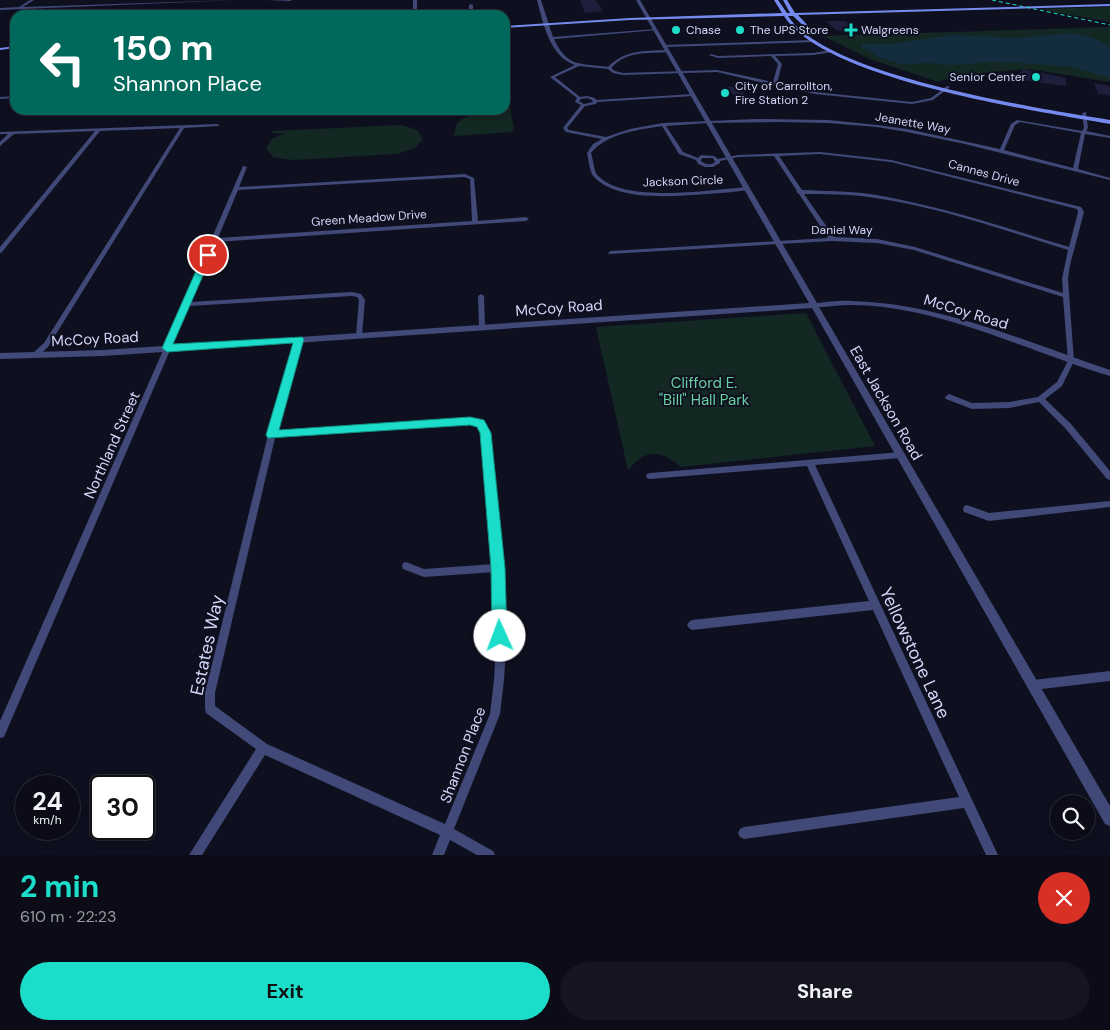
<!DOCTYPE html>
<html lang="en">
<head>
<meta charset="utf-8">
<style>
	body { margin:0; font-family:"DM Sans",sans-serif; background:#141520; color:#f1f3f6; height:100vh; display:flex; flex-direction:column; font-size:19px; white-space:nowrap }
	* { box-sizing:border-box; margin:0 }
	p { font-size:16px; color:#9a9ba1 }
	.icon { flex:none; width:28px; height:28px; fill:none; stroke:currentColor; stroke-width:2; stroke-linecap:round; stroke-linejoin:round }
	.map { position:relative; height:855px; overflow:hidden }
	.sheet { display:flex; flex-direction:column; background:#0b0c17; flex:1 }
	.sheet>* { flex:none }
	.banner { position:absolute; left:10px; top:10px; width:500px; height:105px; border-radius:15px; box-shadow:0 2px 8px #0003,0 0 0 1px #2b2c36; background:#00695c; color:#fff; overflow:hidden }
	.tools { position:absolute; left:1050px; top:795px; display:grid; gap:10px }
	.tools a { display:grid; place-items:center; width:45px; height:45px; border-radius:50%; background:#0b0c17; box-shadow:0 2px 8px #0003,0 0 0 1px #2b2c36; font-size:25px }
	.speed { position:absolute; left:15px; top:775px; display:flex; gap:10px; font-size:25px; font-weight:700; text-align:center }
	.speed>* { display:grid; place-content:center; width:65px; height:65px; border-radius:50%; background:#0b0c17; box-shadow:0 2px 8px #0003,0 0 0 1px #2b2c36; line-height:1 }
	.speed small { font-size:12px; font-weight:400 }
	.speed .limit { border:2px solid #111; border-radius:8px; background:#fff; color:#111 }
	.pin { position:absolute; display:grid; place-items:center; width:42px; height:42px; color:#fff; margin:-21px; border:2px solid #fff; border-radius:50%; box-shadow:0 1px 5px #0007 }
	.me { position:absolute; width:55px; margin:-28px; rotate:358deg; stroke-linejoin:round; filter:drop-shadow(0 0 4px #0008) }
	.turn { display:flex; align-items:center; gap:18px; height:105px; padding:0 20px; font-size:22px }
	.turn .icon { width:65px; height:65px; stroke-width:2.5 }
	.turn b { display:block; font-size:35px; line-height:42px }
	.round { display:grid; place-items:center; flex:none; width:52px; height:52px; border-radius:26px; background:#141520 }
	.headline { display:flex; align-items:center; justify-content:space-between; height:85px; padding:0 20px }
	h1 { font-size:30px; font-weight:700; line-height:38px; color:#1bddc9 }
	.button { display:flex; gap:10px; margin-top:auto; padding:10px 20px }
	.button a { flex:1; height:58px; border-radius:30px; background:#1bddc9; color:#111; font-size:20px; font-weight:700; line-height:58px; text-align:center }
	.button a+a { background:#141520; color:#f1f3f6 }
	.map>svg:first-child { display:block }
	.green { fill:#132823 }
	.water { fill:#132d3f }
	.building { fill:#1e1e3d }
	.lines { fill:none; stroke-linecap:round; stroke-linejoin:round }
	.minor { fill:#404978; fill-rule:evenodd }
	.tertiary { fill:#404978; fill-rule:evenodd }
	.secondary { fill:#758aee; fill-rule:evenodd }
	.rail { stroke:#1bddc9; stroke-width:1; stroke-dasharray:4 3; stroke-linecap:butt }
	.route { fill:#1bddc9; stroke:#129083 }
	.poi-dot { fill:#1bddc9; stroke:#0f101f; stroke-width:2 }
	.labels { text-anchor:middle; stroke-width:4; stroke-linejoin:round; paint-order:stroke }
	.far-poi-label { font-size:12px; fill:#d2d6f9; stroke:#0f101f; text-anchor:start }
	.far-street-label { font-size:12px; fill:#d2d6f9; stroke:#0f101f }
	.street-label { font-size:15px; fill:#d2d6f9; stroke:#0f101f }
	.park-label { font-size:15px; fill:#68d0a1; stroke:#0f101f }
	.near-street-label { font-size:18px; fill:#d2d6f9; stroke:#0f101f }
</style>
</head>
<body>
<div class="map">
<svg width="1110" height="855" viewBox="0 0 1110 855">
	<rect width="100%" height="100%" fill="#0f101f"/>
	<path class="green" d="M 1110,7 L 1110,22 L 1038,9 Z
		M 1110,27 L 1110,82 L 1029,69 L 968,74 L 951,77 L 938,82 L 870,59 L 823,36 Z
		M 505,107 L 510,107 L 514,130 L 512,132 L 454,136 L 457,123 C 473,111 486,110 505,110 Z
		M 401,125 L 417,130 L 423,139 L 415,148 L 397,154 L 293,160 L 273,157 L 266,149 L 272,139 L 285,133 L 272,133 L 273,131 Z
		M 806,313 L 875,446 L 681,467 C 660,449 646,449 628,470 L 596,327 Z"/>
	<path class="water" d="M 1070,33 L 1091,37 L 1110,47 L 1110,78 L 1073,67 L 1022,63 L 991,62 L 952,65 L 930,63 L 901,64 L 878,57 L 862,47 L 862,44 L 893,44 L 951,35 L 1017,38 Z"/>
	<path class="building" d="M 580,0 L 596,0 L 603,11 L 585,13 Z
		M 826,21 L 846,21 L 857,30 L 837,31 Z
		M 1023,69 L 1066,78 L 1066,86 L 1015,79 Z
		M 1094,83 L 1110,86 L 1110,95 L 1098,94 Z
		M 739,86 L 745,95 L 734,96 L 727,87 Z"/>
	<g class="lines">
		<path class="minor" d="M 30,0 L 34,0 L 23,7 L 237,0 L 0,10 L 0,8 L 19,7 Z
			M 267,0 L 292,0 L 290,1 Z
			M 413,0 L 417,0 L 417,15 L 413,15 Z
			M 537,0 L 541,0 L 553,37 L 656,29 L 658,30 L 554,39 C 567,68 581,63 608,67 C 624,50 645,51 667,50 L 668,52 C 646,54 628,50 611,68 L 615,71 L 623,73 L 717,70 L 773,82 L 778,64 L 771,56 L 718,58 L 709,55 L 711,54 L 718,56 L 813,53 L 831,50 L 832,52 L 813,55 L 775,56 L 782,64 L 777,83 L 815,92 L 912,102 L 931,98 L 947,86 L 950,87 L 933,100 L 912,104 L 815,94 L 776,85 L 774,86 L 772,85 L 717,72 L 623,75 L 613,73 L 608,69 L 579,66 L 555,77 L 580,97 L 587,96 L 595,98 L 596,100 L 693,94 L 695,95 L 693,96 L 597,102 L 596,104 L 585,106 L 567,128 L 569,130 L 606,137 L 630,129 L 663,123 L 756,119 L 828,120 L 877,125 L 907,129 L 1000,149 L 1011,124 L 1017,120 L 1082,131 L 1084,128 L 1082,113 L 1086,112 L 1088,128 L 1086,131 L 1110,136 L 1110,138 L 1085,134 L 1078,169 L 1110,178 L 1110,180 L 965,144 L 907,132 L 877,127 L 828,123 L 780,122 L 708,123 L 666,126 L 683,152 L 698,158 L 701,155 L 714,156 L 718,159 L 738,155 L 820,152 L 891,160 L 1081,207 L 1084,212 L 1070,265 L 1068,279 L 1074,361 L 1062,386 L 1045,399 L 1071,424 L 1110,471 L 1110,480 L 1107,479 L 1065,428 L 1039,402 L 1009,408 L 972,409 L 946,399 L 945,397 L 949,394 L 972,403 L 1009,402 L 1038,397 L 1057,382 L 1068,361 L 1063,297 L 914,250 L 877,243 L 832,241 L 609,254 L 608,253 L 611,251 L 828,238 L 799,194 L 796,192 L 797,191 L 774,156 L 738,157 L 720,161 L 720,163 L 713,167 L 705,167 L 698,164 L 696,160 L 679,154 L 662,126 C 638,130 607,133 591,153 C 593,158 594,171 597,175 C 599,177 601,178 603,180 C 633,202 711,190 747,187 L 750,189 L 749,190 C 735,192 721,193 707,194 C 675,196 620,202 595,178 C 589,173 589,160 587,153 L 593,144 L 602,139 L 566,132 L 563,128 L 581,105 L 575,102 L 577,98 L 550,77 L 575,65 C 550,57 543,23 537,0 ZM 587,98 L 592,100 L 593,102 L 584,104 L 579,101 L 581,99 ZM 1020,122 L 1081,133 L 1073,168 L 1004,150 L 1015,125 ZM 820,154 L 891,162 L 1077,209 L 1078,212 L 1069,247 C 1003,227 938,205 870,194 C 848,191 825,191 802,190 L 779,156 ZM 702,158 L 713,158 L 715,162 C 710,166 705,164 701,161 ZM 804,194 C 826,194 847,194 869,197 C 937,206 1003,230 1068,250 L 1062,279 L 1063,293 L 915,247 L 877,239 L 834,237 Z
			M 471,4 L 473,5 L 473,15 L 469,15 L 469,5 Z
			M 815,40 L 816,42 L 665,47 L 663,46 L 665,45 Z
			M 15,96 L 15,98 L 0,99 L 0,97 Z
			M 217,124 L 219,125 L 219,126 L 184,128 L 48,347 L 37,357 L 33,357 L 32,355 L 33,353 L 44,343 L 180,128 L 100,131 L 2,252 L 0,253 L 0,247 L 95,131 L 14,134 L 0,146 L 0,142 L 8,134 L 0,134 L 0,132 Z
			M 243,166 L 247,167 L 239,187 L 465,174 L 474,178 L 478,221 L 526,217 L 529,219 L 526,221 L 216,242 L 191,302 L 352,292 L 361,294 L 365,300 L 362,335 L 359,337 L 356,335 L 359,300 L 357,297 L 352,296 L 189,306 L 4,737 L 0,738 L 0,721 L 183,305 L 182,304 L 184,302 ZM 464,177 L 470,179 L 472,221 L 218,238 L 238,190 Z
			M 481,294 L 484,296 L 485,327 L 482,329 L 479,327 L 478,296 Z
			M 297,337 L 299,337 L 302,339 L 277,432 L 470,418 L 483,421 L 490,433 L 504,574 L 506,644 L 504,680 L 500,714 L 454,829 L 493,851 L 495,855 L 477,855 L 450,840 L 444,855 L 432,855 L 440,835 L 265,755 L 202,855 L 189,855 L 256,749 L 206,713 L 205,709 L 205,693 L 268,435 ZM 470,424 L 478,425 L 482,433 L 494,564 L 424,569 L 406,562 L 403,563 L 402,566 L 403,569 L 424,577 L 495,572 L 496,644 L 494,680 L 490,714 L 445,824 L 267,744 L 215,706 L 215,693 L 275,438 Z
			M 901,452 L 904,453 L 905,455 L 904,457 L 901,458 L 815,465 L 998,855 L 986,855 L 964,808 L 744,839 L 740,837 L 738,833 L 740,829 L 744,827 L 959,797 L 873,610 L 692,630 L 689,628 L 687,625 L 689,622 L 692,620 L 869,601 L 807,466 L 650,479 L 647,478 L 646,476 L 647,474 L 650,473 Z
			M 1110,501 L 1110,507 L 989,521 L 964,512 L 963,509 L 964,506 L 967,505 L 989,513 Z
			M 1110,671 L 1110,681 L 1033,690 L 1029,689 L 1028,685 L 1029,681 L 1033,680 Z"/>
		<path class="tertiary" d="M 636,0 L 640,0 L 817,303 C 828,302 840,300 851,301 C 941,303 1026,342 1110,370 L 1110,376 C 1027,351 937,305 850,305 C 839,305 829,307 819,307 L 1110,806 L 1110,826 L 1105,824 L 812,308 L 103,356 L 0,359 L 0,353 L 103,350 L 809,303 Z"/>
		<path class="secondary" d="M 774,0 L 778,0 L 787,13 L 790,13 L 783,0 L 787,0 L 795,13 L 1110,4 L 1110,6 L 798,15 L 813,31 L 811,33 L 793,16 L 788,16 C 828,77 1038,108 1110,120 L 1110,124 C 1036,111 824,80 784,16 L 630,20 L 505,28 L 505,26 L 630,18 L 782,13 Z
			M 15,46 L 15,48 L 0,50 L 0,48 Z"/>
		<path class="rail" d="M 992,0 L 1110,25"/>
	</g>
	<path class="route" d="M 208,253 L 212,255 L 173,344 L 302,337 L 304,339 L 279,430 L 470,417 L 484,420 L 491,433 L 505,568 L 507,636 L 505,641 L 500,643 L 495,641 L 492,636 L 491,568 L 480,433 L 477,427 L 470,425 L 268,438 L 266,435 L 293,343 L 167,352 L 162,348 L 203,255 Z"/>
	<g class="poi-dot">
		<circle cx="676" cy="30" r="5"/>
		<circle cx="740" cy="30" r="5"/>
		<path d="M848.5 22.5h5v5h5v5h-5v5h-5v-5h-5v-5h5z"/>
		<circle cx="1036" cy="77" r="5"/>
		<circle cx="725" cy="93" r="5"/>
	</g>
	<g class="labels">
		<g class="far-poi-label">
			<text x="686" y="34">Chase</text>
			<text x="750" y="34">The UPS Store</text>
			<text x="861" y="34">Walgreens</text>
			<text x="1026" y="81" text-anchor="end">Senior Center</text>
			<text x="735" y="90">City of Carrollton,<tspan x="735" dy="14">Fire Station 2</tspan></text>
		</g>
		<g class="far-street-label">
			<text transform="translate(913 123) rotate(10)" y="4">Jeanette Way</text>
			<text transform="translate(984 173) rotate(15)" y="4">Cannes Drive</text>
			<text transform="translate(683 181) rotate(-2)" y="4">Jackson Circle</text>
			<text transform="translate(369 218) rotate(-4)" y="4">Green Meadow Drive</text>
			<text x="842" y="234">Daniel Way</text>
		</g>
		<g class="street-label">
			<text transform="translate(559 308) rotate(-4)" y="5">McCoy Road</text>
			<text transform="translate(966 312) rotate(17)" y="5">McCoy Road</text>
			<text transform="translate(95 339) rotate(-3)" y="5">McCoy Road</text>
			<text transform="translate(886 403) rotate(60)" y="5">East Jackson Road</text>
			<text transform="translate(112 445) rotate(-66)" y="5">Northland Street</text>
			<text transform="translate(463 755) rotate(-69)" y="5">Shannon Place</text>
		</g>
		<g class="park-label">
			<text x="704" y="388">Clifford E.<tspan x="704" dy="17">"Bill" Hall Park</tspan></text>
		</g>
		<g class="near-street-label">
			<text transform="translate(207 645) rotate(-78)" y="6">Estates Way</text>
			<text transform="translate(915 653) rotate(65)" y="6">Yellowstone Lane</text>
		</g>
	</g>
</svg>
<div class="tools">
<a><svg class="icon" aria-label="search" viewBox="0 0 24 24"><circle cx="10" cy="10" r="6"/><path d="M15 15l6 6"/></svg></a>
</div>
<div class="speed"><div>24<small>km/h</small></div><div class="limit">30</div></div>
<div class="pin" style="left:208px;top:255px;background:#d93025"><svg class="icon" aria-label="arrive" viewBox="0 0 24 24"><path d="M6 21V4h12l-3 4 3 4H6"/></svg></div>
<svg class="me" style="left:500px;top:636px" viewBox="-20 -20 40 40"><circle r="19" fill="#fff"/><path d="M0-13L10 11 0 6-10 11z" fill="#1bddc9"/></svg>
<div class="banner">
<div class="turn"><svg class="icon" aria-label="left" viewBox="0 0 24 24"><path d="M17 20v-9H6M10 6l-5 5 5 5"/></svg><div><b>150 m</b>Shannon Place</div></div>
</div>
</div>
<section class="sheet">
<div class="headline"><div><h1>2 min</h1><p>610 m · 22:23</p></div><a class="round" style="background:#d93025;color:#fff"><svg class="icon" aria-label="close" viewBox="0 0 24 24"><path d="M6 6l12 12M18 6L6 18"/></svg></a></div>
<div class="button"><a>Exit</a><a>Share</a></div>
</section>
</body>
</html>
